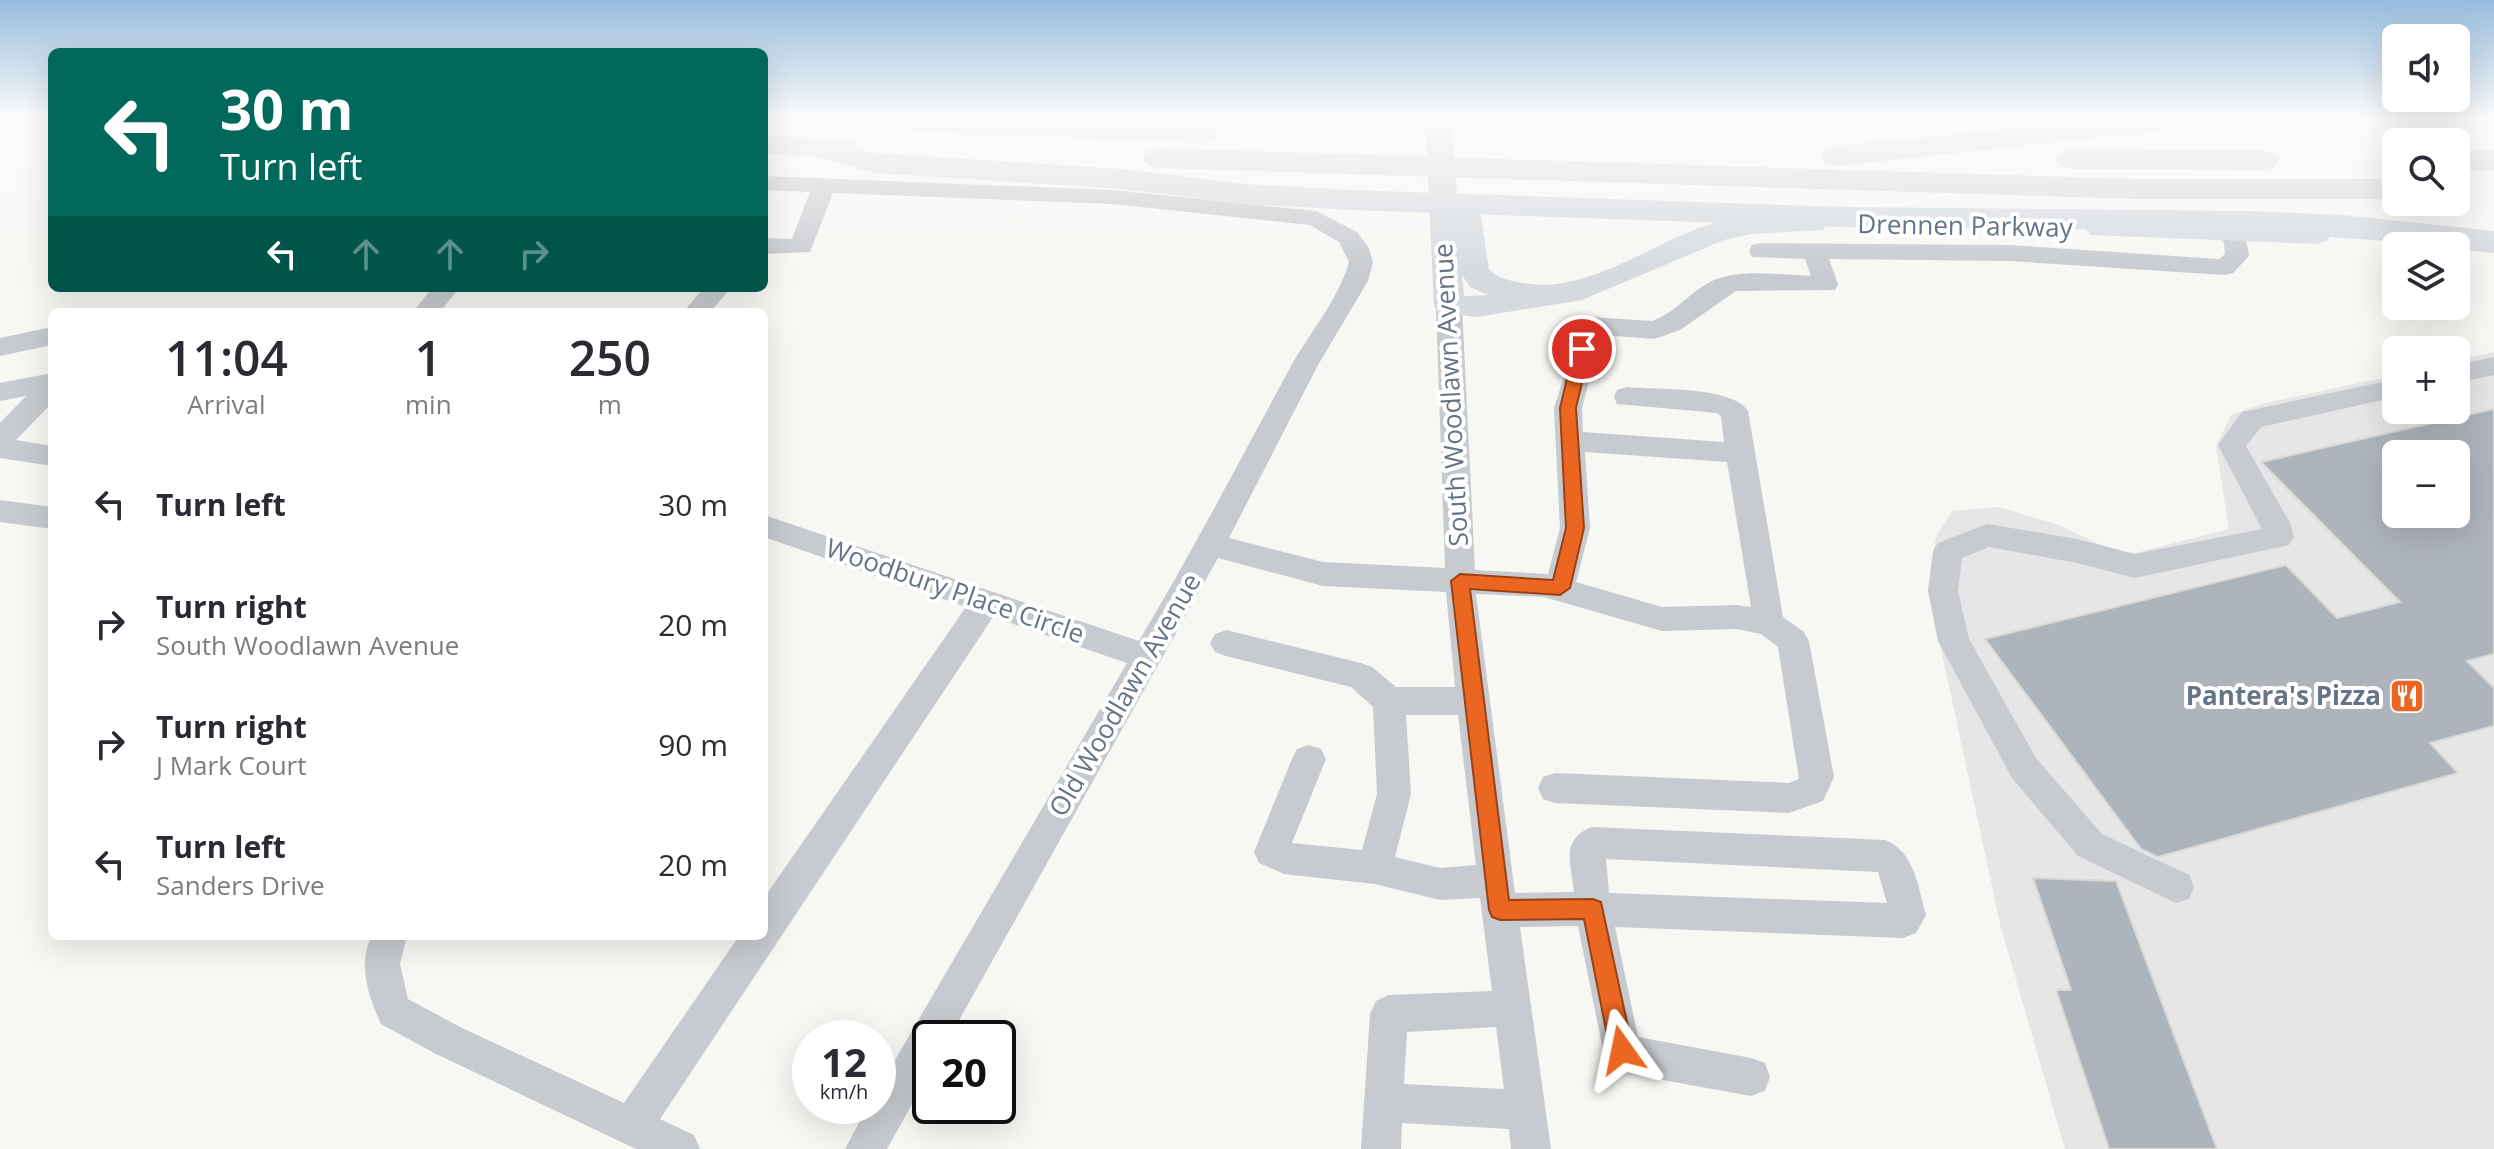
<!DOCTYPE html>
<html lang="en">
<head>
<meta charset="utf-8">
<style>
	body { margin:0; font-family:"Open Sans",sans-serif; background:#f7f7f7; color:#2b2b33; height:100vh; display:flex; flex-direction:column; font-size:30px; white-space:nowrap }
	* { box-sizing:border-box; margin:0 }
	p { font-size:26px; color:#7c7c81 }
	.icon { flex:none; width:44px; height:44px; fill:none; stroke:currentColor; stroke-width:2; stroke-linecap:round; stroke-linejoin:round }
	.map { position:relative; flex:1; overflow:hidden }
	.panel { position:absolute; left:48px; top:308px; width:720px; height:632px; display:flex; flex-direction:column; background:#fff; border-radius:12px; box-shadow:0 8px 32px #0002 }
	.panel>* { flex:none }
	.banner { position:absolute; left:48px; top:48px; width:720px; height:244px; border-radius:12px; box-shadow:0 8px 32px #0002; background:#00695c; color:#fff; overflow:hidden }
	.fabs { position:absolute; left:2382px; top:24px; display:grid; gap:16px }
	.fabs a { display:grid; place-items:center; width:88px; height:88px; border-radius:12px; background:#fff; box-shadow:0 8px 32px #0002; font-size:40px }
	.speed { position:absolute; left:792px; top:1020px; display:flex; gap:16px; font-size:40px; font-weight:700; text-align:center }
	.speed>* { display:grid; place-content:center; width:104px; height:104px; border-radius:50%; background:#fff; box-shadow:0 8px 32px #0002; line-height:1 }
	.speed small { font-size:20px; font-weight:400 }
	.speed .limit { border:4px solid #111; border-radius:12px; background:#fff; color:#111 }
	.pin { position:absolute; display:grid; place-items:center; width:68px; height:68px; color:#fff; margin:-34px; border:4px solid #fff; border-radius:50%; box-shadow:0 2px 8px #0007 }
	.me { position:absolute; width:88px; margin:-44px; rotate:348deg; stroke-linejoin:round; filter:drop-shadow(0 0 6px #0008) }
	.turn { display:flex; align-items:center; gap:28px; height:168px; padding:0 40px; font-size:36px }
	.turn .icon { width:104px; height:104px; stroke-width:2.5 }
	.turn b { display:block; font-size:56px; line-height:68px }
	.lanes { display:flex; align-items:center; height:76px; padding:0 40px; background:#0003; justify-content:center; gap:40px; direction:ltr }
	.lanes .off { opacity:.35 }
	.eta { display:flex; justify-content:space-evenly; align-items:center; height:136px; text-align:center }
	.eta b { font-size:48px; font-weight:600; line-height:56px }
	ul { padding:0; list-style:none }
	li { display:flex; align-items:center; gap:24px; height:120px; padding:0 40px }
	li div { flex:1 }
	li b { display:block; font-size:30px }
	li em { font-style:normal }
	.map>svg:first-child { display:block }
	.built { fill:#e5e6e5; fill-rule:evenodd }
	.building { fill:#aeb4bc; stroke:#d9d9d7; stroke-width:2; fill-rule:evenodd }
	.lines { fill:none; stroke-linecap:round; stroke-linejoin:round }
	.minor { fill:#c7cace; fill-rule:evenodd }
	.major { fill:#d6dadf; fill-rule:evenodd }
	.highway { fill:#d6dadf; fill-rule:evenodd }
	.route { fill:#eb6621; stroke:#994215; stroke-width:2 }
	.labels { text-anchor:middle; stroke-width:8; stroke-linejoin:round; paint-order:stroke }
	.street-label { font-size:26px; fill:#657487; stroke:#fff }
	.poi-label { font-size:26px; font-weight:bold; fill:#657487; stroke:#fff; text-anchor:end }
</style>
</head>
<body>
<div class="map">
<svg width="2494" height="1149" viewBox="0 0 2494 1149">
	<rect width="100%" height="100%" fill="#f7f7f4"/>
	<path class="built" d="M 2494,352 L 2494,1149 L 2065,1149 L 2001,928 L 1928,589 L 1936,537 L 1952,511 L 1999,507 L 2059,525 L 2124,556 L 2229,529 L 2216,446 L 2231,415 L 2261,404 L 2396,375 L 2396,410 L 2456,410 L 2456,361 ZM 2396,454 L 2456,454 L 2456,514 L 2396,514 Z"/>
	<path class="building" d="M 2494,409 L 2494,654 L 2467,661 L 2494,688 L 2494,726 L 2430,743 L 2458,773 L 2158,857 L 2141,849 L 1985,639 L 2286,565 L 2337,618 L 2400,602 L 2261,462 ZM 2396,454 L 2456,454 L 2456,514 L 2396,514 Z
		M 2033,878 L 2116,881 L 2217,1149 L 2109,1149 L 2056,990 L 2071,990 Z"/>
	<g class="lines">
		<path class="minor" d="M 764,176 L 1113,190 L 1316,211 L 1357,232 L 1369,248 L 1373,262 L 1368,281 L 1318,365 L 1229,538 L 1323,562 L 1445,568 L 1436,306 L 1440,300 L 1449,298 L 1458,300 L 1462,306 L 1475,570 L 1548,574 L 1560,528 L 1554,408 L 1582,320 L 1591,317 L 1652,321 C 1675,313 1689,293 1710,282 C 1738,268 1780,275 1811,276 L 1805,259 L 1752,257 L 1749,251 L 1752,245 L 1761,243 L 2010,245 L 2219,259 L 2225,254 L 2224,243 L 2218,232 L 2221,227 L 2239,227 C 2245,237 2248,244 2249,256 L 2233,273 L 2224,275 L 2010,261 L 1829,259 L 1838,284 L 1835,290 L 1736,291 L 1680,330 L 1663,336 L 1654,339 L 1601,335 L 1582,408 L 1583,432 L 1724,442 L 1721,416 L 1717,413 L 1617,404 L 1614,397 L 1617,390 L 1627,387 C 1656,390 1733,386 1748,411 L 1783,617 L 1804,632 L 1809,641 L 1834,777 L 1823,801 L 1789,813 L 1555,803 L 1543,799 L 1538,788 L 1543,777 L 1555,773 L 1789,783 L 1799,779 L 1778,647 L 1761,634 L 1737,629 L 1662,631 L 1544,597 L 1476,594 L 1515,893 L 1574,892 C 1571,864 1560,839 1592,827 L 1885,840 C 1915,852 1918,887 1926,915 L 1916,933 L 1903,938 L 1615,927 L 1638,1037 L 1751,1058 L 1765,1063 L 1770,1077 L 1765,1091 L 1751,1096 L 1630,1074 L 1608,1064 L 1603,1050 L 1578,926 L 1520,927 L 1551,1149 L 1511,1149 L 1509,1129 L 1402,1123 L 1401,1149 L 1361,1149 L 1370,1014 L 1376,1001 L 1389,995 L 1492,991 L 1480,898 L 1440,900 L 1375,884 L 1284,874 L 1259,863 L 1254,852 L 1292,759 L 1297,749 L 1309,745 L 1321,749 L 1326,759 L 1292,843 L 1362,850 L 1377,794 L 1373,707 L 1351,687 L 1226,656 L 1215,652 L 1210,643 L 1215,634 L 1226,630 L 1361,663 L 1372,667 L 1396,687 L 1455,687 L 1446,592 L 1323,586 L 1218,558 L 949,1038 L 930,1038 L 930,1072 L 887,1149 L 845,1149 L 868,1106 L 878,1106 L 878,1089 L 1127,663 L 993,617 L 660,1119 L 694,1135 L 700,1149 L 636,1149 L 434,1053 L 381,1024 C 368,995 358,966 371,936 L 407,936 L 400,964 L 408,999 L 460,1027 L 624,1103 L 739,936 L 764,936 L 764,898 L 966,607 L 764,537 L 764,515 L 1139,641 C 1192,552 1240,460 1290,368 C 1309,333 1338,301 1349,262 L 1339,242 L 1310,225 L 1113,204 L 833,193 L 810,252 L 764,254 L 764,238 L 792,239 L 810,192 L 764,190 ZM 1585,452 L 1727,462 L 1751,607 L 1737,605 L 1662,607 L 1576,582 L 1590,528 ZM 1406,715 L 1458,715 L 1476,865 L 1440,868 L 1395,857 L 1411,794 ZM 1606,859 L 1878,872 L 1887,903 L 1609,893 ZM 1496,1027 L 1504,1089 L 1404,1084 L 1407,1032 Z
			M 432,288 L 459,288 L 440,312 L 413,312 Z
			M 704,288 L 731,288 L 710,312 L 683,312 Z
			M 52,327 L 52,345 L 0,356 L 0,338 Z
			M 2494,357 L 2494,375 L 2456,383 L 2456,365 Z
			M 52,373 L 52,403 L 16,440 L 52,446 L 52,466 L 0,458 L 0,423 L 26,396 L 0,401 L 0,383 Z
			M 2396,379 L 2396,397 L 2261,427 L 2246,446 L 2290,523 L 2294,537 L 2289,545 L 2135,578 L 2077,563 L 1989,547 L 1962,558 L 1958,591 L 1969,639 L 2036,758 L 2102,834 L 2189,875 L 2194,887 L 2189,899 L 2176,903 L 2078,856 L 2012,778 L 1938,641 L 1928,591 L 1933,551 L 1938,543 L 1987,524 L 2077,539 L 2135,554 L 2262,529 L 2218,445 L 2242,412 Z
			M 0,500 L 52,507 L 52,529 L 0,522 Z"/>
		<path class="major" d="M 1425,116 L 1451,116 L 1458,210 L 1467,208 L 1477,211 L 1481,217 L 1489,269 C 1498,279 1509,280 1522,283 C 1585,295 1648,245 1707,225 C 1738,215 1792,209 1823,218 L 1827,224 L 1823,230 L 1751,234 L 1724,240 L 1582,300 L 1477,317 L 1438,313 L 1434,306 ZM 1462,275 L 1470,287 L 1488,295 L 1464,296 Z
			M 2100,220 L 2317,226 L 2327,229 L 2331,235 L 2327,241 L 2317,244 L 2090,235 L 2086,229 L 2090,223 Z"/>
		<path class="highway" d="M 779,116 L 996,116 L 1203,125 L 1214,127 L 1219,134 L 1214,141 L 1203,143 L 794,126 L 783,124 Z
			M 2125,116 L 2229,116 L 2225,123 L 2214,125 L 1836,166 L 1825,163 L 1820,156 L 1825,149 L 1836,146 Z
			M 764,136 L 843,138 L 854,141 L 858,149 L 876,153 L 1121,169 L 1247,184 L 1351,190 L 1847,207 L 2248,211 L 2343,215 L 2494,231 L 2494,253 L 2456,249 L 2456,246 L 2248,231 L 1847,227 L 1351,210 L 1247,204 L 1121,189 L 875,173 L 814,156 L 764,154 Z
			M 1158,148 L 2136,179 L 2396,179 L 2396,199 L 2136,199 L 1158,168 L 1147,165 L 1142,158 L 1147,151 Z
			M 2073,149 L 2263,150 L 2274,153 L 2279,160 L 2274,167 L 2263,170 L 2073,169 L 2062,166 L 2057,159 L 2062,152 Z
			M 2456,150 L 2494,150 L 2494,170 L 2456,170 Z"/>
	</g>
	<linearGradient id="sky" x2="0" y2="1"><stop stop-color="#97bcde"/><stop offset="0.42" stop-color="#fbfbfa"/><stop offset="1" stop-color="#fbfbfa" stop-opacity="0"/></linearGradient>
	<rect width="2494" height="277" fill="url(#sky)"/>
	<path class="route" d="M 1582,344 L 1590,349 L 1576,408 L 1584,528 L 1570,588 L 1560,595 L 1470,589 L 1509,900 L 1593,899 L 1601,902 L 1633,1050 L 1630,1058 L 1622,1062 L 1613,1058 L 1610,1050 L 1584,919 L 1500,920 L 1492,917 L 1489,910 L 1451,581 L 1460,574 L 1553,580 L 1566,528 L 1560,408 L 1574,349 Z"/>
	<defs>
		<g id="restaurant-square" transform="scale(1.8)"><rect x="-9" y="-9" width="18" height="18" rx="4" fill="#eb6621" stroke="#fff"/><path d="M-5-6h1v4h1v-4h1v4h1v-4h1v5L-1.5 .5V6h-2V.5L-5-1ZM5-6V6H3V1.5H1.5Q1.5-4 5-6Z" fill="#fff"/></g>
	</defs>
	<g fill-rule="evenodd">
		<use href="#restaurant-square" x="2407" y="696"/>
	</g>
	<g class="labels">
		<g class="street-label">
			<text transform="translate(1965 226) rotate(1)" y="9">Drennen Parkway</text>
			<text transform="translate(1451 395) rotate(-93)" y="9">South Woodlawn Avenue</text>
			<text transform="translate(955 591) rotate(19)" y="9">Woodbury Place Circle</text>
			<text transform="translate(1125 695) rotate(-60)" y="9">Old Woodlawn Avenue</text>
		</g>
		<g class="poi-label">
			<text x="2381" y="705">Pantera's Pizza</text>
		</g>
	</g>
</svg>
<div class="fabs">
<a><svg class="icon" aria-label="sound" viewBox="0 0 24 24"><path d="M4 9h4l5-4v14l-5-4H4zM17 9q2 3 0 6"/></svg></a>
<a><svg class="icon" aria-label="search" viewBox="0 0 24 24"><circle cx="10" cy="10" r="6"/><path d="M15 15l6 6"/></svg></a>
<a><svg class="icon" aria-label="layers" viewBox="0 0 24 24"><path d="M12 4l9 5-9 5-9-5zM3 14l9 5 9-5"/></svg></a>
<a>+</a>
<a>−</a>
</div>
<div class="speed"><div>12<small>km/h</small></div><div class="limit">20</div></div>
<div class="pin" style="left:1582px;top:349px;background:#d93025"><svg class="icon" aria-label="arrive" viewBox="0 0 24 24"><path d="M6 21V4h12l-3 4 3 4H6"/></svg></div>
<svg class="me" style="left:1622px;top:1050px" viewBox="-20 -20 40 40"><path d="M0-17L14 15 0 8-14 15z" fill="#eb6621" stroke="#fff" stroke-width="4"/></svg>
<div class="banner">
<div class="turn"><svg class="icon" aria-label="left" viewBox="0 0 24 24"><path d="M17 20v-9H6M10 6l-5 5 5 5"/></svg><div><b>30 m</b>Turn left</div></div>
<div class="lanes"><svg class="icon" aria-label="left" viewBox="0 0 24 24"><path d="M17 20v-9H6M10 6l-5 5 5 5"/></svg><svg class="icon off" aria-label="ahead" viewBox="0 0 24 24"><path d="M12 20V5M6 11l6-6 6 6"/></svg><svg class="icon off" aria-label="ahead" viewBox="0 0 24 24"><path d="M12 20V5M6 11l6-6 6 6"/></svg><svg class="icon off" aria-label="right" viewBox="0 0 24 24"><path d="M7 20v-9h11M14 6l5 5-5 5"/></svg></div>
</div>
<section class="panel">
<div class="eta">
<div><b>11:04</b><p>Arrival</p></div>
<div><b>1</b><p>min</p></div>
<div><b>250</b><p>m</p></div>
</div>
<ul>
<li><svg class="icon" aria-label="left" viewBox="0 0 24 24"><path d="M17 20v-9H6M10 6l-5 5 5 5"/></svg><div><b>Turn left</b></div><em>30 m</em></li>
<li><svg class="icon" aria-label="right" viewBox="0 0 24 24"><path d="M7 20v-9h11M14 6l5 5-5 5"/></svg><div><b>Turn right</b><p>South Woodlawn Avenue</p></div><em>20 m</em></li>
<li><svg class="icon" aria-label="right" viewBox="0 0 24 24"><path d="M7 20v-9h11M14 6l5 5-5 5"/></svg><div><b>Turn right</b><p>J Mark Court</p></div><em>90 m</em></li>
<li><svg class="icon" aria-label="left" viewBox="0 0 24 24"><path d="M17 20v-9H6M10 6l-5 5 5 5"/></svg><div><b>Turn left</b><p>Sanders Drive</p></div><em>20 m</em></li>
</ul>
</section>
</div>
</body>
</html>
